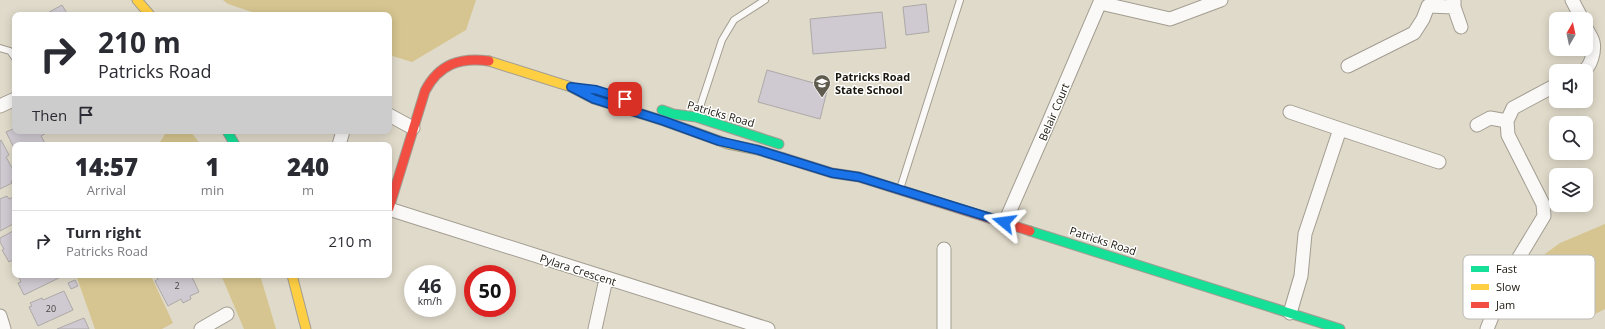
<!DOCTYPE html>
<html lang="en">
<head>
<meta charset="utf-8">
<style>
	body { margin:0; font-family:"Open Sans",sans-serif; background:#f7f7f7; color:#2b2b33; height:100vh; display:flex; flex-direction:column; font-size:15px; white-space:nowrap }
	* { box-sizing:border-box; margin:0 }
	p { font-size:13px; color:#7c7c81 }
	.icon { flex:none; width:22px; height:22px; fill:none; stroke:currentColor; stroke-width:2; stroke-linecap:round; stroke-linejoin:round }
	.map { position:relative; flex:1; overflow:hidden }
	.details { position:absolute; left:12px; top:142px; width:380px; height:136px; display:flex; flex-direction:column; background:#fff; border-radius:8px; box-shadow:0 2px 10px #0003 }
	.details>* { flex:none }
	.guide { position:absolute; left:12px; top:12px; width:380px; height:122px; border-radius:8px; box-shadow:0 2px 10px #0003; background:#fff; color:#2b2b33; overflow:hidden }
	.needle { width:26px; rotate:9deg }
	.fabs { position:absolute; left:1549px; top:12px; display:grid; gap:8px }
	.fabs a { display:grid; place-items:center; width:44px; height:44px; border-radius:8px; background:#fff; box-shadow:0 2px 10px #0003; font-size:20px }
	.speed { position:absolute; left:404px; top:265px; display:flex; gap:8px; font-size:20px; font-weight:700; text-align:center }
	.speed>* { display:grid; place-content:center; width:52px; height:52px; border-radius:50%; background:#fff; box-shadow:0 2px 10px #0003; line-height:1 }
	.speed small { font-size:10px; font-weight:400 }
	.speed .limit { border:6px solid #d22; background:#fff; color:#111 }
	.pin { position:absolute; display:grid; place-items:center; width:34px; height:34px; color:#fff; margin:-17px; border-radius:8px; box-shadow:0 2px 6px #0006 }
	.me { position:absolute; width:44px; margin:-22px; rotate:286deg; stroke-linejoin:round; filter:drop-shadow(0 0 3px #0008) }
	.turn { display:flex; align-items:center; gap:14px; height:84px; padding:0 20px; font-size:18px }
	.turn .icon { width:52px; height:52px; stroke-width:2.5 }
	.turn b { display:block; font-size:28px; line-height:34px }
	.then { display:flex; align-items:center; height:38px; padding:0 20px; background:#0003; gap:8px; font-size:15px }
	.eta { display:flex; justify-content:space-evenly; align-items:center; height:68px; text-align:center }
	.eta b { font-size:24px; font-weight:800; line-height:28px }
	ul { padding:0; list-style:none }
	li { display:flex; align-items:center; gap:12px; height:60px; padding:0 20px; border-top:1px solid #e1e1e2 }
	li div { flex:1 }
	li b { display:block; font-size:15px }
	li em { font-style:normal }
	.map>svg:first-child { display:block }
	.green { fill:#d6c590 }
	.building { fill:#cfc9d1; stroke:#ada9a7 }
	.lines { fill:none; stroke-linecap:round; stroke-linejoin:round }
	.lane-casing { stroke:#a29d91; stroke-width:8 }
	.street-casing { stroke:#a29d91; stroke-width:15 }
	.fast-casing { stroke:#a29d91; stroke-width:11 }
	.slow-casing { stroke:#a29d91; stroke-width:11 }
	.jam-casing { stroke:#a29d91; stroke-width:11 }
	.lane { stroke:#faf9f7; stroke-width:6 }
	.street { stroke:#faf9f7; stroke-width:13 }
	.fast { stroke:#16e098; stroke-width:9 }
	.slow { stroke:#ffcf43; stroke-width:9 }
	.jam { stroke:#f24e42; stroke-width:9 }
	.route-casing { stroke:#114b97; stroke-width:10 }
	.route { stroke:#1a73e8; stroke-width:7 }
	.labels { text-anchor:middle; stroke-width:3; stroke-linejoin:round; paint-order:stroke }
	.number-label { font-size:9px; fill:#47433d }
	.poi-label { font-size:11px; font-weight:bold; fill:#1a160c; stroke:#fff; text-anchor:start }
	.street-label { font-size:11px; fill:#1a160c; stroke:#fff }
	.key { fill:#fff; stroke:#bab9b6; stroke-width:1 }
	.key-label { font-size:11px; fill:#1a160c }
</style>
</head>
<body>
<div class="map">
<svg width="1605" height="329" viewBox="0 0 1605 329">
	<rect width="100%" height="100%" fill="#e0daca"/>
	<path class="green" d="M 223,0 L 476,0 L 466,30 L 412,62 L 389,55 L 389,15 L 261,15 L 228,4 Z
		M 167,131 L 191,132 L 201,145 L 158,145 Z
		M 1605,224 L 1605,309 L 1589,317 L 1515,295 L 1525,287 L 1531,277 L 1538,259 L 1560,243 Z
		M 76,275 L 155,275 L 152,278 L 173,323 L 162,329 L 95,329 Z
		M 221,275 L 260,275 L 276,329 L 244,329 Z"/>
	<path class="building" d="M 926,4 L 929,32 L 906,35 L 903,7 Z
		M 62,5 L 68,15 L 44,15 Z
		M 882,12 L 886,48 L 813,54 L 810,19 Z
		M 767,70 L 828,87 L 820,119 L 758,102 Z
		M 15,128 L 15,131 L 47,131 L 48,132 L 41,136 L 46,145 L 15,145 L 15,150 L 6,132 Z
		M 1,140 L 9,155 L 6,157 L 15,173 L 15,179 L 11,181 L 12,183 L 0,189 L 0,141 Z
		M 7,196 L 9,199 L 15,196 L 15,223 L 0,231 L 0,199 Z
		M 13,231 L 14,233 L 15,233 L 15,259 L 9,262 L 2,250 L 4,249 L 0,242 L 0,238 Z
		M 18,275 L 65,275 L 24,295 L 18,283 L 21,282 Z
		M 156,275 L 191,275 L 199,292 L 190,296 L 191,299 L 183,303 L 181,299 L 168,306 L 155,281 L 158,279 Z
		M 75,280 L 78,286 L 71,289 L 68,283 Z
		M 64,291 L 73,310 L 38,326 L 29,307 L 32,306 L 30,303 L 42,298 L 43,300 Z
		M 84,318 L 89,329 L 57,329 Z"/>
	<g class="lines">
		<g class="lane-casing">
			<path id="lane" d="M 0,48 L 10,51 L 15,58
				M 697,116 L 722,40 L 734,20 L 765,0
				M 900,189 L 960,0"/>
		</g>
		<g class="street-casing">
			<path id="street" d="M 1572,0 L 1582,19
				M 1100,3 L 1170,19 L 1221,0
				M 1454,7 L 1461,27
				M 1348,66 L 1414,33 L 1423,19 L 1428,6 L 1454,7 L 1454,0
				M 1583,71 C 1591,67 1595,51 1593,42 C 1592,37 1588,32 1586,28
				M 0,106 L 15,99
				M 1290,112 L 1340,129
				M 389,115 L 413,128
				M 1477,125 L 1490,118 L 1507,121
				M 339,145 L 343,131
				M 389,209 L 768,329
				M 1005,222 L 1047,126 L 1101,0
				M 944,249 L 944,329
				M 1290,313 L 1301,276 L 1305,234 L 1340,129 L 1439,162
				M 0,316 L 4,329
				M 201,329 L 227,314
				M 595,329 L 606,279
				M 1487,329 L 1509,274 L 1544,216 L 1543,204 L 1508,135 L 1507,121 L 1513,108 L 1556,85"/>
		</g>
		<g class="fast-casing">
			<path id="fast" d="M 662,110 L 673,114 L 696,117 L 779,144
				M 227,131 L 235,145
				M 1030,231 L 1340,329"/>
		</g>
		<g class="slow-casing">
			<path id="slow" d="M 137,0 L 150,15
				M 489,61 L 571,87 L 594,99 L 664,121 L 728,144 L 758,150 L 784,158
				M 292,275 L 306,329"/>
		</g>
		<g class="jam-casing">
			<path id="jam" d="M 784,158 L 832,173 L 859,177 L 1030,231
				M 389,208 L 425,91 C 439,64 460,57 489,61"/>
		</g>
		<use href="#lane" class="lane"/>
		<use href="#street" class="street"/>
		<use href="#fast" class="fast"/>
		<use href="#slow" class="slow"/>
		<use href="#jam" class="jam"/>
	</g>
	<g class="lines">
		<g class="route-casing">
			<path id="route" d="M 625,99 L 596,90 L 571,87 L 594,99 L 664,121 L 719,141 L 758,150 L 832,173 L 859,177 L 1004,222"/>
		</g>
		<use href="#route" class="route"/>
	</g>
	<defs>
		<g id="school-pin" transform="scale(0.9)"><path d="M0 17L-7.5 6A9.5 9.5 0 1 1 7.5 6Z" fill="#5f5b4e" stroke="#fff"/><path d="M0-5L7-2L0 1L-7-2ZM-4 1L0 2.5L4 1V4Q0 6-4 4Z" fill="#fff"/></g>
	</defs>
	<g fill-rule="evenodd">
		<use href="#school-pin" x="822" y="83"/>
	</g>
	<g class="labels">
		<g class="number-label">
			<text x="177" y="289">2</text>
			<text x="51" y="312">20</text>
		</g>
		<g class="poi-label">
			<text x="835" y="81">Patricks Road<tspan x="835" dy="13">State School</tspan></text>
		</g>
		<g class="street-label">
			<text transform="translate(1054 112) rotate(-67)" y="4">Belair Court</text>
			<text transform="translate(721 114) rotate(16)" y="4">Patricks Road</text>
			<text transform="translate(1103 241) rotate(18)" y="4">Patricks Road</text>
			<text transform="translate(578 270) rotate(18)" y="4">Pylara Crescent</text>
		</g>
	</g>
	<rect x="1463" y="255" width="132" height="64" rx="6" class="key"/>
	<rect x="1471" y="266" width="18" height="6" fill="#16e098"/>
	<rect x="1471" y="284" width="18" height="6" fill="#ffcf43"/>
	<rect x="1471" y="302" width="18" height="6" fill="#f24e42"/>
	<g class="key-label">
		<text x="1496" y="273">Fast</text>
		<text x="1496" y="291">Slow</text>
		<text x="1496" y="309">Jam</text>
	</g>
</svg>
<div class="fabs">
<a><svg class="needle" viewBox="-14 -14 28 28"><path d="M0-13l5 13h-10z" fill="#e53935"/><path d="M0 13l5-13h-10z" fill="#7c7c81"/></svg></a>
<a><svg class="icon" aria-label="sound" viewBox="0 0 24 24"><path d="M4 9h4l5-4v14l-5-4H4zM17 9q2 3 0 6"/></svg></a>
<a><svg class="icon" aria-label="search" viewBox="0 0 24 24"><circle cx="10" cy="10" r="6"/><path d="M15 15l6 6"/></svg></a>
<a><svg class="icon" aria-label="layers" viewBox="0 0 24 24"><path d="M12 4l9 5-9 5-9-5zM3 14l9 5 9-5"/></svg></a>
</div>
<div class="speed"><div>46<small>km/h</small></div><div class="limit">50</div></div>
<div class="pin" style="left:625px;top:99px;background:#d93025"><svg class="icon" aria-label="arrive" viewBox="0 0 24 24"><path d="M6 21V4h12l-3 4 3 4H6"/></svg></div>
<svg class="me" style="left:1004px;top:222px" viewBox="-20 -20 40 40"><path d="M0-17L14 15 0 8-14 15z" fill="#1a73e8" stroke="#fff" stroke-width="4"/></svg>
<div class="guide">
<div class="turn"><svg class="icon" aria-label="right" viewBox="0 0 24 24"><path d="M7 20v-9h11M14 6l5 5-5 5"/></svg><div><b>210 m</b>Patricks Road</div></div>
<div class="then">Then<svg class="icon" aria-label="arrive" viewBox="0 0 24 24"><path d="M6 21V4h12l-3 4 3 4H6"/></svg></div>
</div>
<section class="details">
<div class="eta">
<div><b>14:57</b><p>Arrival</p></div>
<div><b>1</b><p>min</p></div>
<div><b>240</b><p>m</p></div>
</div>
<ul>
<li><svg class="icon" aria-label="right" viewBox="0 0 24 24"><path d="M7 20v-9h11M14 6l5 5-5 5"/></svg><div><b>Turn right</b><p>Patricks Road</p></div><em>210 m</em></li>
</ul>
</section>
</div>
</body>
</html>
